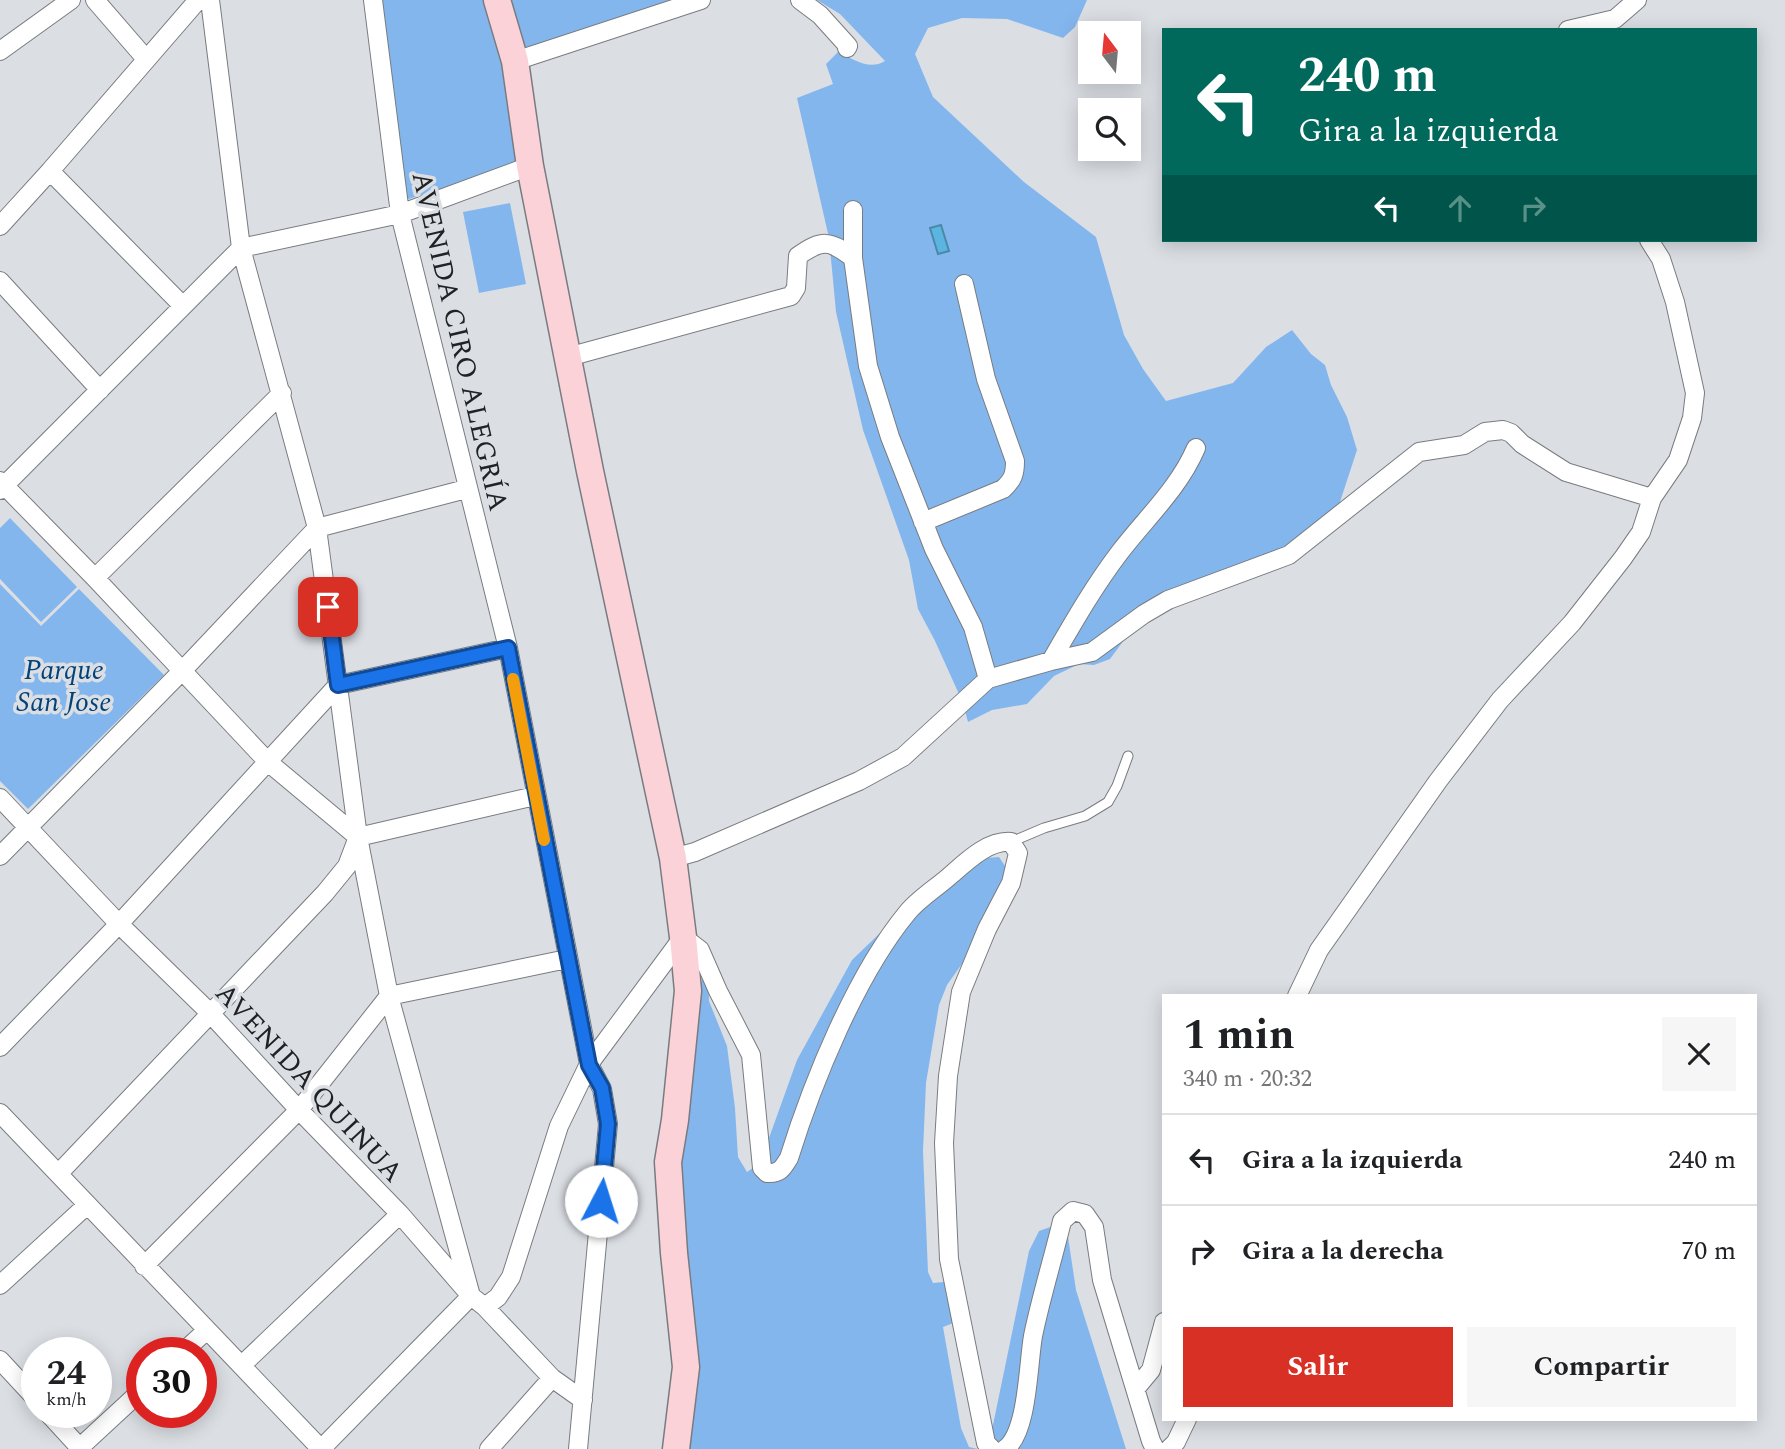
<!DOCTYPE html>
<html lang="es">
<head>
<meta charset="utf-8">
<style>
	body { margin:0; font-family:Spectral,serif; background:#f6f6f6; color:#202124; height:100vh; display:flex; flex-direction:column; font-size:26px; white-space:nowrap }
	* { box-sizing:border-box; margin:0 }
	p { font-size:23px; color:#757577 }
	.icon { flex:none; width:38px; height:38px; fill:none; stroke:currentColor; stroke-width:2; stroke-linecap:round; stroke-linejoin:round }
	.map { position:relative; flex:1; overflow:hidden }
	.sheet { position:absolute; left:1162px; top:994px; width:595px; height:427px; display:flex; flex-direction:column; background:#fff; border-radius:0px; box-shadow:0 4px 18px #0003 }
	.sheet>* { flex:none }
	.banner { position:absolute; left:1162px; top:28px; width:595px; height:214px; border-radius:0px; box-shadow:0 4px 18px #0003; background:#00695c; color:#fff; overflow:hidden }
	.needle { width:46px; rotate:344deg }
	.buttons { position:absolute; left:1078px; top:21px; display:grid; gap:14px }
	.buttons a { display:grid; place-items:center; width:63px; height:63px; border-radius:0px; background:#fff; box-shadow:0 4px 18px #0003; font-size:35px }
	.speed { position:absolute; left:21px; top:1337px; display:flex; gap:14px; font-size:35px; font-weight:700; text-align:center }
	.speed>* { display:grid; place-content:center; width:91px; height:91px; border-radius:50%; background:#fff; box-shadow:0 4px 18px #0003; line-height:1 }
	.speed small { font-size:18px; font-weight:400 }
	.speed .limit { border:10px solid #d22; background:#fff; color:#111 }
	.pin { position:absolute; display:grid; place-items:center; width:60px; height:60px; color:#fff; margin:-30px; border-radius:14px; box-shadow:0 4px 10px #0006 }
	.me { position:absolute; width:77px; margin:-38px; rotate:5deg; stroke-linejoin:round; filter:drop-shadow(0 0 5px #0008) }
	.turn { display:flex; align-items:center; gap:24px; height:147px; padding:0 21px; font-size:32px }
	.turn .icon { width:91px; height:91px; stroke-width:2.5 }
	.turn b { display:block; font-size:49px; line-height:60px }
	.lanes { display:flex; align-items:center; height:66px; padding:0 21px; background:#0003; justify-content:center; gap:35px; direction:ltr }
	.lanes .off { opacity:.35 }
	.round { display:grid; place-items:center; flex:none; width:74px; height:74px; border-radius:0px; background:#f6f6f6 }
	.headline { display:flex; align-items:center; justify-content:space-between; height:119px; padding:0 21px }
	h1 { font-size:42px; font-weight:700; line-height:52px }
	.primary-button { display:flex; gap:14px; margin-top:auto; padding:14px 21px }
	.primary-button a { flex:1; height:80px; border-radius:0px; background:#d93025; color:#fff; font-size:28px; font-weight:700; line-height:80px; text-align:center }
	.primary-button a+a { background:#f6f6f6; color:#202124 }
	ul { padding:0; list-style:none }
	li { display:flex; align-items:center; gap:21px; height:91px; padding:0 21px; border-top:2px solid #e0e0e0 }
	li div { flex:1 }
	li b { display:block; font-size:26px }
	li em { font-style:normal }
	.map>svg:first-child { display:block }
	.green { fill:#84b6ee }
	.water { fill:#5cb5e1; stroke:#4a89a8; stroke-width:2 }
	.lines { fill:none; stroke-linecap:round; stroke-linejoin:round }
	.lane-casing { stroke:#787c80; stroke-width:11 }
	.street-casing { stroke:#787c80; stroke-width:20 }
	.secondary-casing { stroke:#787c80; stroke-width:29 }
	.lane { stroke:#fff; stroke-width:9 }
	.street { stroke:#fff; stroke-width:18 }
	.secondary { stroke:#fcd2d9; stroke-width:26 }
	.route-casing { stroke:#114b97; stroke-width:18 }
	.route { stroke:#1a73e8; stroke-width:12 }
	.slow { stroke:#f59e0b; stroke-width:12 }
	.labels { text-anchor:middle; stroke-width:7; stroke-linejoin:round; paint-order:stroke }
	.street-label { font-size:28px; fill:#212224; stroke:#dbdfe4 }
	.park-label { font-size:28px; font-style:italic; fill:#034279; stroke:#dbdfe4 }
</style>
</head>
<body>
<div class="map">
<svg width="1785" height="1449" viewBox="0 0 1785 1449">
	<rect width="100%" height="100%" fill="#dbdfe4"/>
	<path class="green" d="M 376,0 L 679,0 L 580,36 L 512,50 L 543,159 L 405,200 Z
		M 817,0 L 1087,0 L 1075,27 L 1063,38 L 1007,19 L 962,18 L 928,28 L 915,54 L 933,97 L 1024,182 L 1096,237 L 1124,335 L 1143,369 L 1166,401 L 1233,383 L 1266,347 L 1292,330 L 1311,354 L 1325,365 L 1331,385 L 1347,417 L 1357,450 L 1336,514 L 1308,542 L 1218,584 L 1130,632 L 1110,659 L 1094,665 L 1079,664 L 1054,676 L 1027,704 L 992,710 L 968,722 L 963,703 L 935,641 L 918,609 L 909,560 L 863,430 L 836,312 L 829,238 L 797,98 L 833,84 L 826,64 L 838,52 C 853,59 869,71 885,61 L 840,14 Z
		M 510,203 L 526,284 L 479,293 L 463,212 Z
		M 10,518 L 77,587 L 41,622 L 0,579 L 0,528 Z
		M 0,584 L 41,626 L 79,589 L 164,675 L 28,809 L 0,781 Z
		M 999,857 L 1009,872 L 969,954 L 947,985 L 939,1005 L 926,1083 L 923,1151 L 928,1272 L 933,1283 L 944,1282 L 956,1286 L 956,1322 L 943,1327 L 961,1428 L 969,1447 L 978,1449 L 687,1449 L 680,1171 L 694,998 L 708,967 L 709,1001 L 727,1046 L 735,1108 L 738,1157 L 747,1172 L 760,1163 L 797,1060 L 852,960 L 937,878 L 972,859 Z
		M 1056,1225 L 1067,1230 L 1076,1290 L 1126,1449 L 988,1449 L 1029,1251 L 1039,1231 Z"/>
	<path class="water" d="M 941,225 L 949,251 L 938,254 L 930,228 Z"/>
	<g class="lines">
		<g class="lane-casing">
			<path id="lane" d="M 1011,842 L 1044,828 L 1085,816 L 1108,802 L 1117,786 L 1128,756"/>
		</g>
		<g class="street-casing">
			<path id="street" d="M 95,0 L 146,59
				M 210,0 L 241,248 L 317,528 L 358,837 L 389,996 L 471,1296 L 321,1449
				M 373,0 L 400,214 L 508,648 L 589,1064 L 602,1089 L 608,1124 L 578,1449
				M 800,0 L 820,15 L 848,46 L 847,48
				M 1568,30 L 1615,19 L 1637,0
				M 0,51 L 71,0
				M 515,61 L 701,0
				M 50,171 L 183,306
				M 853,210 L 853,258 L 868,366 L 890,437 L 934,549 L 973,627 L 988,679
				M 0,226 L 50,171 L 198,0
				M 0,281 L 100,390
				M 568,357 L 791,296 L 796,288 L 798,256 C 822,239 830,240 853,258
				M 0,481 L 95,578 L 268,762 L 358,837
				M 0,490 L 241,248 L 400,214 L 530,166
				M 923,522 L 1003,489 C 1013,480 1015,474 1015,461 L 986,379 L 964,284
				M 95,578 L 282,393
				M 1051,661 C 1073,623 1094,586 1120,552 C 1146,518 1179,488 1196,448
				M 0,798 L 119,924 L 209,1012 L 299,1110 L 400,1214 L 471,1296 L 485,1307 L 552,1378 L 583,1400
				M 358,837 L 535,796
				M 0,856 L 182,671 L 317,528 L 466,489
				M 673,858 L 695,852 L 859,781 L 903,757 L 988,679 L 1051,661 L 1092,652 L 1144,614 L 1168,600 L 1289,555 L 1419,452 L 1464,445 L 1485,432 L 1503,430 L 1511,433 L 1522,444 L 1566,472 L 1652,498
				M 1297,996 L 1319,950 L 1438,781 L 1500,700 L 1572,623 L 1623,558 L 1641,532 L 1652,498 L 1678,460 L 1692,418 L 1695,393 L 1675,302 L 1661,259 L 1649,240
				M 0,1047 L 119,924 L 338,685 L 508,648
				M 0,1113 L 321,1449
				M 59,1173 L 325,893 L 347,866 L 358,837
				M 144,1266 L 299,1110 L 389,996 L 567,959
				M 0,1285 L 87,1205
				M 485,1307 L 498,1297 L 511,1277 L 559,1126 L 589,1064 L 683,937 L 700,950 L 718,991 L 751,1055 L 762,1168 L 767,1173 C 780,1174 783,1168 789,1158 C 813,1081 856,975 907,913 C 919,898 938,887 952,874 C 968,860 989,840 1011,842 L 1018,853 L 1011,883 L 987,929 L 961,992 L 948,1076 L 944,1143 L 949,1259 L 986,1443 L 992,1449
				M 182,1353 L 207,1330
				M 0,1360 L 37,1400
				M 242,1365 L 400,1214
				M 1136,1388 L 1151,1370 L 1164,1322
				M 47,1412 L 81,1449
				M 78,1449 L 142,1390
				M 489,1449 L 552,1378
				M 1005,1449 C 1028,1433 1028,1364 1033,1336 C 1041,1297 1053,1259 1062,1221 L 1073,1211 L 1085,1214 L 1094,1227 L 1102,1280 L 1151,1441 L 1155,1449
				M 1169,1449 L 1176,1442 L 1187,1419"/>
		</g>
		<g class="secondary-casing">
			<path id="secondary" d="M 497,0 L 515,61 L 530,166 L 590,471 L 673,858 L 683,937 L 688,991 L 675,1120 L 668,1162 L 674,1253 L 686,1367 L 676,1449"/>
		</g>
		<use href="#lane" class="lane"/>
		<use href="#street" class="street"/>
		<use href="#secondary" class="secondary"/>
	</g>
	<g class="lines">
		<g class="route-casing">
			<path id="route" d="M 328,607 L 338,685 L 508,648 L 589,1065 L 602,1088 L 608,1124 L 601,1201"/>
		</g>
		<use href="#route" class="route"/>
		<path class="slow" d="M 513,679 L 544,840"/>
	</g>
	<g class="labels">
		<g class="street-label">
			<text transform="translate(461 341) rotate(77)" y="10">AVENIDA CIRO ALEGRÍA</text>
			<text transform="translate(310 1082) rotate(47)" y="10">AVENIDA QUINUA</text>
		</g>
		<g class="park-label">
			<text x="64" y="679">Parque<tspan x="64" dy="32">San Jose</tspan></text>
		</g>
	</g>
</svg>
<div class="buttons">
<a><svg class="needle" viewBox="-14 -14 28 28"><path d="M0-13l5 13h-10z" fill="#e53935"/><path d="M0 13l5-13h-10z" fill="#757577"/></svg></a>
<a><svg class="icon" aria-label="search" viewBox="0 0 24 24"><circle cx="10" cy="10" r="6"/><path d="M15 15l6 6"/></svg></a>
</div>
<div class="speed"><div>24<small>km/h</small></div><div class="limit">30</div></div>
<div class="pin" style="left:328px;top:607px;background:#d93025"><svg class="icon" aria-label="arrive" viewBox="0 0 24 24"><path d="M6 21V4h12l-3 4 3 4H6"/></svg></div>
<svg class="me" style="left:601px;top:1201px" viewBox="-20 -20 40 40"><circle r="19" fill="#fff"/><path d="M0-13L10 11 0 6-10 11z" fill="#1a73e8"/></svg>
<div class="banner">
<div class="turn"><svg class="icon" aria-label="left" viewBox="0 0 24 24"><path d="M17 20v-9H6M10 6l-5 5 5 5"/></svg><div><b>240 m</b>Gira a la izquierda</div></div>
<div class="lanes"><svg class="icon" aria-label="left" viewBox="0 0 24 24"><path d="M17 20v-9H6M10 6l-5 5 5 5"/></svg><svg class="icon off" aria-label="ahead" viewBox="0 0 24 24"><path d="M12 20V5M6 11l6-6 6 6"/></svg><svg class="icon off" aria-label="right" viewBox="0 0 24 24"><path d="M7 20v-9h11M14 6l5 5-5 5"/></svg></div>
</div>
<section class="sheet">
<div class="headline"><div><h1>1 min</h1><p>340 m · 20:32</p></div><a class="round"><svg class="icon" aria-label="close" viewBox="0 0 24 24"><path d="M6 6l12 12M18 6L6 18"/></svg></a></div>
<ul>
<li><svg class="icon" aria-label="left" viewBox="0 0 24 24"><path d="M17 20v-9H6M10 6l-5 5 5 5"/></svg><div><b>Gira a la izquierda</b></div><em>240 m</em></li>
<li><svg class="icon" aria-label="right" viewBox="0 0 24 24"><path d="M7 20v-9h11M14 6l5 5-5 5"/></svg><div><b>Gira a la derecha</b></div><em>70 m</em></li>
</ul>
<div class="primary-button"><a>Salir</a><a>Compartir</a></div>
</section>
</div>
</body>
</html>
